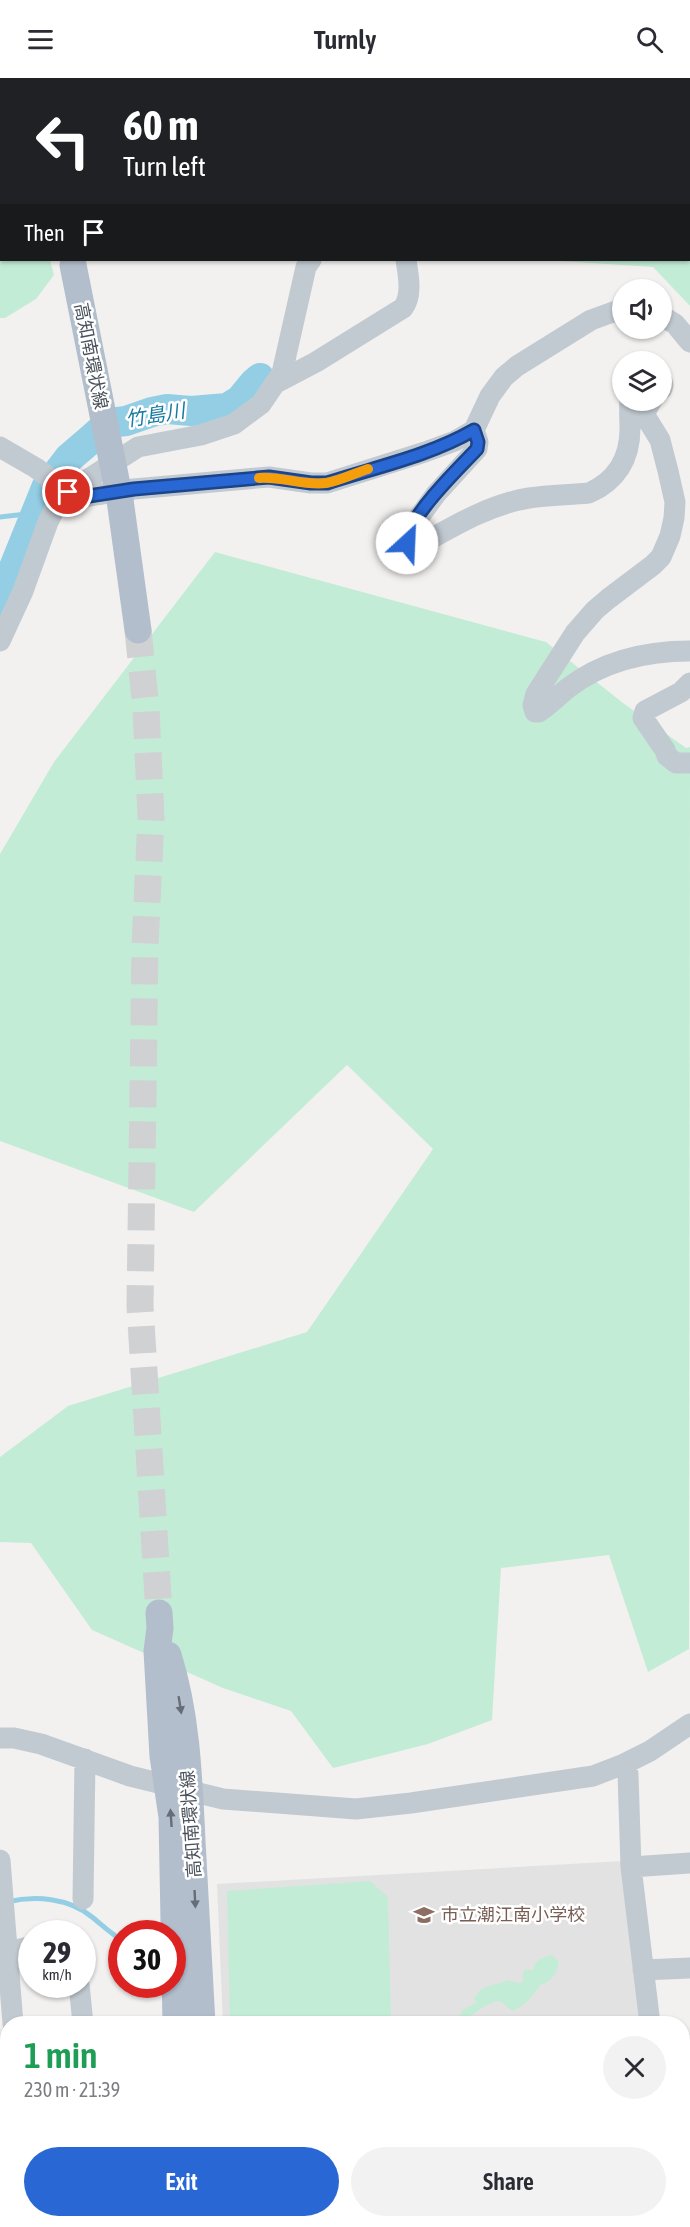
<!DOCTYPE html>
<html lang="en">
<head>
<meta charset="utf-8">
<style>
	body { margin:0; font-family:"Asap Condensed","Noto Sans JP",sans-serif; background:#f2f2f3; color:#2b2b33; height:100vh; display:flex; flex-direction:column; font-size:22px; white-space:nowrap }
	* { box-sizing:border-box; margin:0 }
	p { font-size:20px; color:#7c7c81 }
	.icon { flex:none; width:33px; height:33px; fill:none; stroke:currentColor; stroke-width:2; stroke-linecap:round; stroke-linejoin:round }
	.map { position:relative; flex:1; overflow:hidden }
	.sheet { position:absolute; left:0px; top:1938px; width:690px; height:212px; display:flex; flex-direction:column; background:#fff; border-radius:24px 24px 0 0; box-shadow:0 2px 4px #0004 }
	.sheet>* { flex:none }
	.top-card { position:absolute; left:0px; top:0px; width:690px; height:183px; box-shadow:0 2px 4px #0004; background:#202124; color:#fff; overflow:hidden }
	.fabs { position:absolute; left:612px; top:201px; display:grid; gap:12px }
	.fabs a { display:grid; place-items:center; width:60px; height:60px; border-radius:50%; background:#fff; box-shadow:0 2px 4px #0004; font-size:30px }
	.speed { position:absolute; left:18px; top:1842px; display:flex; gap:12px; font-size:30px; font-weight:700; text-align:center }
	.speed>* { display:grid; place-content:center; width:78px; height:78px; border-radius:50%; background:#fff; box-shadow:0 2px 4px #0004; line-height:1 }
	.speed small { font-size:15px; font-weight:400 }
	.speed .limit { border:9px solid #d22; background:#fff; color:#111 }
	.pin { position:absolute; display:grid; place-items:center; width:51px; height:51px; color:#fff; margin:-26px; border:3px solid #fff; border-radius:50%; box-shadow:0 2px 6px #0007 }
	.me { position:absolute; width:66px; margin:-33px; rotate:25deg; stroke-linejoin:round; filter:drop-shadow(0 0 4px #0008) }
	.turn { display:flex; align-items:center; gap:21px; height:126px; padding:0 24px; font-size:27px }
	.turn .icon { width:78px; height:78px; stroke-width:2.5 }
	.turn b { display:block; font-size:42px; line-height:51px }
	.then { display:flex; align-items:center; height:57px; padding:0 24px; background:#0003; gap:12px; font-size:22px }
	.round { display:grid; place-items:center; flex:none; width:63px; height:63px; border-radius:32px; background:#f2f2f3 }
	.headline { display:flex; align-items:center; justify-content:space-between; height:102px; padding:0 24px }
	h1 { font-size:36px; font-weight:600; line-height:45px; color:#1e9e55 }
	.cta { display:flex; gap:12px; margin-top:auto; padding:12px 24px }
	.cta a { flex:1; height:69px; border-radius:36px; background:#2968d4; color:#fff; font-size:24px; font-weight:600; line-height:69px; text-align:center }
	.cta a+a { background:#f2f2f3; color:#2b2b33 }
	header { display:flex; justify-content:space-between; align-items:center; height:78px; padding:0 24px; background:#fff; font-size:27px; font-weight:600 }
	.map>svg:first-child { display:block }
	.education { fill:#e3e2e2 }
	.green { fill:#c3ecd6 }
	.lines { fill:none; stroke-linecap:round; stroke-linejoin:round }
	.stream { stroke:#94cee5; stroke-width:5 }
	.river { stroke:#94cee5; stroke-width:30 }
	.major-tunnel { stroke:#d0d1d2; stroke-width:27; stroke-dasharray:27 14; stroke-linecap:butt }
	.minor { stroke:#c2cad1; stroke-width:21 }
	.major { stroke:#b3becc; stroke-width:27 }
	.major-bridge { stroke:#b3becc; stroke-width:27 }
	.oneway { fill:#646d78 }
	.route-casing { stroke:#1b448a; stroke-width:15 }
	.route { stroke:#2968d4; stroke-width:10 }
	.slow { stroke:#f59e0b; stroke-width:10 }
	.labels { text-anchor:middle; stroke-width:5; stroke-linejoin:round; paint-order:stroke }
	.street-label { font-size:18px; fill:#4a525c; stroke:#fff }
	.education-label { font-size:18px; fill:#785e54; stroke:#fff; text-anchor:start }
	.water-label { font-size:20px; font-style:italic; fill:#197aa0; stroke:#fff }
</style>
</head>
<body>
<header><svg class="icon" aria-label="menu" viewBox="0 0 24 24"><path d="M4 6h16M4 12h16M4 18h16"/></svg>Turnly<svg class="icon" aria-label="search" viewBox="0 0 24 24"><circle cx="10" cy="10" r="6"/><path d="M15 15l6 6"/></svg></header>
<div class="map">
<svg width="690" height="2149" viewBox="0 0 690 2149">
	<rect width="100%" height="100%" fill="#f2f1f0"/>
	<path class="education" d="M 623,1783 L 645,1945 L 223,1945 L 217,1806 Z"/>
	<path class="green" d="M 0,0 L 306,0 L 2,2 L 2,182 L 50,182 L 54,197 L 36,221 L 5,240 L 0,240 Z
		M 601,0 L 690,0 L 690,228 L 653,189 L 560,183 L 688,182 L 688,2 Z
		M 215,474 L 546,564 L 623,625 L 686,670 L 690,669 L 689,1571 L 648,1594 L 609,1477 L 501,1490 L 492,1642 L 428,1666 L 333,1690 L 291,1633 L 223,1610 L 92,1552 L 31,1465 L 0,1464 L 0,1379 L 68,1328 L 307,1254 L 433,1071 L 347,987 L 194,1134 L 0,1063 L 0,776 L 54,684 Z
		M 370,1803 L 388,1819 L 391,1945 L 230,1945 L 227,1813 Z
		M 552,1877 L 559,1884 C 557,1895 552,1904 540,1907 C 535,1916 523,1929 513,1933 C 508,1931 505,1926 501,1924 C 492,1919 469,1940 463,1945 L 448,1945 L 450,1940 L 459,1939 L 463,1932 L 477,1924 L 474,1921 C 481,1905 495,1909 507,1902 L 519,1905 L 523,1903 L 523,1895 L 525,1892 L 533,1892 C 535,1881 542,1880 552,1877 Z"/>
	<g class="lines">
		<path class="stream" d="M 688,179 L 690,180
			M 0,439 L 35,435
			M 7,1824 C 35,1817 69,1820 92,1839 C 102,1847 111,1856 122,1862
			M 31,2142 L 31,2149
			M 325,2149 L 437,2142"/>
		<path class="river" d="M 424,2 L 425,0
			M 0,524 L 46,410 L 69,380 L 90,362 L 109,345 L 126,343 L 152,334 L 167,331 L 191,333 L 227,330 L 240,322 L 254,305 L 260,300"/>
		<path class="major-tunnel" d="M 36,0 L 37,2
			M 138,552 L 146,631 L 151,739 L 145,868 L 140,1228 L 159,1535"/>
		<path class="minor" d="M 561,2 L 561,0
			M 662,238 L 675,246 L 690,264
			M 662,303 L 663,307 L 662,311
			M 276,305 L 316,284 L 403,230 C 413,217 408,196 406,182
			M 652,322 L 644,336 L 660,362 L 668,393 L 675,424 L 674,440 L 670,458 L 661,479 L 653,487 L 608,521 L 595,532 L 575,555 L 536,616 L 533,627 L 535,634 L 539,634 C 549,627 558,618 568,610 C 603,583 646,573 690,573
			M 474,352 L 478,364 L 477,371 L 436,416 L 408,454 L 406,459 L 407,465 L 411,468 L 418,468 C 452,449 490,426 529,420 C 549,417 569,417 589,415 C 616,403 630,381 630,351 C 630,341 629,332 630,322
			M 0,369 L 36,390 L 76,420 L 134,411 L 269,399 L 311,405 L 327,405 L 425,374 L 455,363 L 474,352 L 490,318 L 504,299 L 517,288 L 591,242 L 613,234 L 622,233
			M 0,563 L 23,513 L 48,444 L 55,430 L 68,414 L 138,369 L 201,357 L 234,346 L 261,326 L 282,295 L 306,189 L 311,182
			M 690,605 L 681,614 L 645,633 L 643,640 L 665,672 L 667,678 L 676,685 L 690,685
			M 0,1660 L 14,1660 L 41,1666 L 130,1698 L 223,1721 L 356,1731 L 411,1725 L 593,1698 L 624,1686 L 650,1673 L 690,1646
			M 624,1686 L 628,1696 L 631,1789 L 650,1946
			M 0,1782 L 13,1946
			M 631,1789 L 690,1785
			M 83,1821 L 85,1681
			M 6,1875 L 32,1868
			M 643,1892 L 690,1890
			M 79,1906 L 83,1946
			M 682,2007 L 690,2006
			M 0,2041 L 8,2040
			M 682,2120 L 690,2119
			M 682,2142 L 683,2149
			M 250,2149 L 322,2142"/>
		<path class="major" d="M 120,422 L 138,552
			M 159,1535 L 160,1550 L 157,1573 L 163,1678 L 172,1739 L 176,1946
			M 168,1577 C 187,1637 189,1700 192,1763 C 195,1824 199,1885 202,1946
			M 185,2142 L 185,2149
			M 205,2149 L 205,2142"/>
		<path class="major-bridge" d="M 73,187 L 120,422"/>
	</g>
	<defs><path id="oneway-solid" d="M-6-.8H1V-3.2L6.5 0L1 3.2V.8H-6Z" transform="scale(1.5)"/></defs>
	<g class="oneway">
		<use href="#oneway-solid" transform="translate(180 1627) rotate(81)"/>
		<use href="#oneway-solid" transform="translate(171 1740) rotate(-94)"/>
		<use href="#oneway-solid" transform="translate(195 1821) rotate(87)"/>
	</g>
	<g class="lines">
		<g class="route-casing">
			<path id="route" d="M 68,414 L 76,420 L 134,411 L 269,399 L 311,405 L 327,405 C 376,389 429,378 474,352 L 478,364 L 477,371 C 454,395 419,429 406,459 L 407,465"/>
		</g>
		<use href="#route" class="route"/>
		<path class="slow" d="M 259,400 C 281,398 304,408 326,405 C 340,403 355,395 368,391"/>
	</g>
	<defs>
		<g id="school-bare" transform="scale(1.62)"><path d="M0-5L7-2L0 1L-7-2ZM-4 1L0 2.5L4 1V4Q0 6-4 4Z" fill="#8d6e63" stroke="#fff" stroke-width="2.5" paint-order="stroke"/></g>
	</defs>
	<g fill-rule="evenodd">
		<use href="#school-bare" x="424" y="1837"/>
	</g>
	<g class="labels">
		<g class="street-label">
			<text transform="translate(91 278) rotate(79)" y="6">高知南環状線</text>
			<text transform="translate(191 1746) rotate(-94)" y="6">高知南環状線</text>
		</g>
		<g class="education-label">
			<text x="441" y="1843">市立潮江南小学校</text>
		</g>
		<g class="water-label">
			<text transform="translate(155 337) rotate(-9)" y="7">竹島川</text>
		</g>
	</g>
</svg>
<div class="fabs">
<a><svg class="icon" aria-label="sound" viewBox="0 0 24 24"><path d="M4 9h4l5-4v14l-5-4H4zM17 9q2 3 0 6"/></svg></a>
<a><svg class="icon" aria-label="layers" viewBox="0 0 24 24"><path d="M12 4l9 5-9 5-9-5zM3 14l9 5 9-5"/></svg></a>
</div>
<div class="speed"><div>29<small>km/h</small></div><div class="limit">30</div></div>
<div class="pin" style="left:68px;top:414px;background:#d93025"><svg class="icon" aria-label="arrive" viewBox="0 0 24 24"><path d="M6 21V4h12l-3 4 3 4H6"/></svg></div>
<svg class="me" style="left:407px;top:465px" viewBox="-20 -20 40 40"><circle r="19" fill="#fff"/><path d="M0-13L10 11 0 6-10 11z" fill="#2968d4"/></svg>
<div class="top-card">
<div class="turn"><svg class="icon" aria-label="left" viewBox="0 0 24 24"><path d="M17 20v-9H6M10 6l-5 5 5 5"/></svg><div><b>60 m</b>Turn left</div></div>
<div class="then">Then<svg class="icon" aria-label="arrive" viewBox="0 0 24 24"><path d="M6 21V4h12l-3 4 3 4H6"/></svg></div>
</div>
<section class="sheet">
<div class="headline"><div><h1>1 min</h1><p>230 m · 21:39</p></div><a class="round"><svg class="icon" aria-label="close" viewBox="0 0 24 24"><path d="M6 6l12 12M18 6L6 18"/></svg></a></div>
<div class="cta"><a>Exit</a><a>Share</a></div>
</section>
</div>
</body>
</html>
